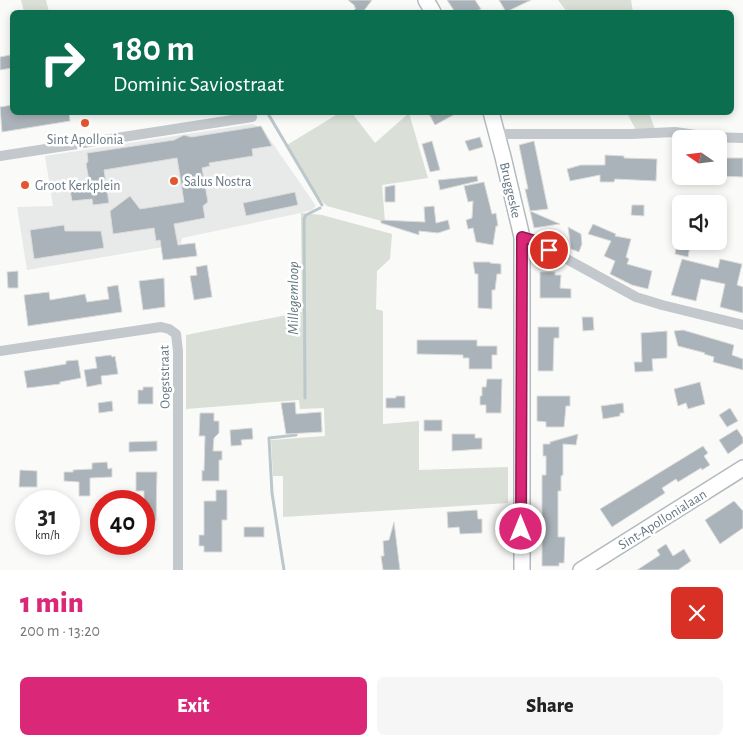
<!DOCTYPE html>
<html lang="en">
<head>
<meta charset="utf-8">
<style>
	body { margin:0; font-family:"Alegreya Sans",sans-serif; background:#f6f6f6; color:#222; height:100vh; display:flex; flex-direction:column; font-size:19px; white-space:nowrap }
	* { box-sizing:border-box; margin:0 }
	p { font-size:16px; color:#767676 }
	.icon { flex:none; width:28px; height:28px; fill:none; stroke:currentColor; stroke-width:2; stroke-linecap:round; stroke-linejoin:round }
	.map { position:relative; height:570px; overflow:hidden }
	.side { display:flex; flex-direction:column; background:#fff; flex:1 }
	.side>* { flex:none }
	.banner { position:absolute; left:10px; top:10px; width:724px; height:105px; border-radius:8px; box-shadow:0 2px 8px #0003; background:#0b6e4f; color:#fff; overflow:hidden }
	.needle { width:32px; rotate:284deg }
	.controls { position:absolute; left:672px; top:130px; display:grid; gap:10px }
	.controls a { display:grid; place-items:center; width:55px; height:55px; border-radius:8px; background:#fff; box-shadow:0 2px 8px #0003; font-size:25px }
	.speed { position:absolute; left:15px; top:490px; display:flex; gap:10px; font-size:25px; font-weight:700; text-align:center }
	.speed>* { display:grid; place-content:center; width:65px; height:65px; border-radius:50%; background:#fff; box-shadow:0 2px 8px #0003; line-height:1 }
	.speed small { font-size:12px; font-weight:400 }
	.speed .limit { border:8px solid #d22; background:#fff; color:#111 }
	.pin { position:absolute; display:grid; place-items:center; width:42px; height:42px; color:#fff; margin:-21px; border:2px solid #fff; border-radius:50%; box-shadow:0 1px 5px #0007 }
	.me { position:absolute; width:55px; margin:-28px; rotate:0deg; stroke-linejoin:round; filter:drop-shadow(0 0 4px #0008) }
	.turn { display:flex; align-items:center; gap:18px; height:105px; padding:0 20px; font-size:22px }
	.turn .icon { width:65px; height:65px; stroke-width:2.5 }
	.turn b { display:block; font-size:35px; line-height:42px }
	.round { display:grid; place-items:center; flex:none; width:52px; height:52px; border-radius:8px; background:#f6f6f6 }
	.summary { display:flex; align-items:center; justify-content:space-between; height:85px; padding:0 20px }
	h1 { font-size:30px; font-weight:800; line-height:38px; color:#db2777 }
	.button { display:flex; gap:10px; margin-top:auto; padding:10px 20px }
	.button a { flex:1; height:58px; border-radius:8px; background:#db2777; color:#fff; font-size:20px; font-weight:800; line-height:58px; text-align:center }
	.button a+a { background:#f6f6f6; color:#222 }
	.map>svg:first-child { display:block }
	.built { fill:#e8e9e9 }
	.green { fill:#dadfd7 }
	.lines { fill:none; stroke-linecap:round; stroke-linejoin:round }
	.stream { stroke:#bbc7cb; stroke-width:3 }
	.building { fill:#aab3b9; stroke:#dcdcda }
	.secondary-casing { stroke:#b3babf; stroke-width:18 }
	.street { stroke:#c3c8cc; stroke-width:10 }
	.secondary { stroke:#fff; stroke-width:15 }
	.route-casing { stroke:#8e194d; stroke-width:12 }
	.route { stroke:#db2777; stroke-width:9 }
	.poi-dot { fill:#e4572e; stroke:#fff; stroke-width:2 }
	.labels { text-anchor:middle; stroke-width:5; stroke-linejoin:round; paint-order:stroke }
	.poi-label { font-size:14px; fill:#657683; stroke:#fff; text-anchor:start }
	.street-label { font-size:14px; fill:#657683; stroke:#fff }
	.water-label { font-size:15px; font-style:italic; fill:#60757c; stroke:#fff }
</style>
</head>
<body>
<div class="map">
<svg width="743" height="570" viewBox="0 0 743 570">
	<rect width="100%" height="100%" fill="#fafaf8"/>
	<path class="built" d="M 252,124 L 262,128 L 316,206 L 312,210 L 301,213 L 182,238 L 181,244 L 27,270 L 17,207 L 53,206 L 45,156 Z"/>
	<path class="green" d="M 21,0 L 46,0 L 49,12 L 24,12 Z
		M 558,0 L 631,0 L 633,12 L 567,12 Z
		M 341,112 L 352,113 L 375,143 L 409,113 L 428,178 L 382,185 L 385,222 L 327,206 L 317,196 L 287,145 Z
		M 627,113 L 649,113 L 655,129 L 636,130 Z
		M 301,213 L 322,215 L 392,234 L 390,259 L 377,271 L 376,309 L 383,311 L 383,424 L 419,421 L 419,470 L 508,467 L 508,503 L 283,517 L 283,476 L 273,476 L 271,440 L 325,436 L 324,408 L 300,409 L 299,400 L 186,409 L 186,335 L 302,312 Z"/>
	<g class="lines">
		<path class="stream" d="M 267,112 L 322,205
			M 305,398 L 304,219 L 306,215 L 320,208
			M 284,570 L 272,493 L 269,438 L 296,435"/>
	</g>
	<path class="building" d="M 348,0 L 372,0 L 363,12 L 352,12 L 356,8 L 354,7 L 355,6 Z
		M 447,0 L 475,0 L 481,9 L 475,12 L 455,12 Z
		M 499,0 L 531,0 L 506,12 Z
		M 10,55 L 12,68 L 0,70 L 0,57 Z
		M 12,105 L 12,112 L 69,112 L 70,121 L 2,132 L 0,107 Z
		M 428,112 L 459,112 L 435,125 Z
		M 261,126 L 272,146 L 252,149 L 253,156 L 209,163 L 210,166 L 202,168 L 208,202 L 203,206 L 205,218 L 174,224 L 178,245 L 195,243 L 197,256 L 163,260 L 160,240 L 156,241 L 154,228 L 113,234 L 110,211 L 130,196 L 140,209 L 184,202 L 177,158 L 104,170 L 109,203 L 93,205 L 92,199 L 72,201 L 69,184 L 89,181 L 86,164 L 88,161 L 87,153 L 174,140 L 184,135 L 191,137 Z
		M 480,137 L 483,147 L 469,151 L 465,141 Z
		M 432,141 L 440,170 L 430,172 L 422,144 Z
		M 534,141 L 548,209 L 530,211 L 560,224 L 534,228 L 525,189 L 528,189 L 519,145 Z
		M 605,155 L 624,156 L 624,158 L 657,159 L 656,181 L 615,179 L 614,182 L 600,182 L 600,175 L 570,181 L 567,169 L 581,165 L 605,165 Z
		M 719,158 L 743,158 L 743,177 L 719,176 Z
		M 477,176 L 478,181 L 440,190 L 438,180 Z
		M 484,182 L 492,214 L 496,213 L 498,226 L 496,226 L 493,245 L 476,242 L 473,228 L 468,229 L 466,220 L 472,218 L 473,201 L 468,202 L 464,186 Z
		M 395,185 L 395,202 L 385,202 L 385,187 Z
		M 295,192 L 298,205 L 246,216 L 243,203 Z
		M 632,205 L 644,205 L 644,216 L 631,215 Z
		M 434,206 L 436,223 L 448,220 L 450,229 L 438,233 L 419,231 L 419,235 L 381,223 L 381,220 L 425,222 L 424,207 Z
		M 593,224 L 616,234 L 615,236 L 631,239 L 626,257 L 629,259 L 627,264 L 652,271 L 648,289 L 632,285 L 610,274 L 615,261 L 604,256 L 611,241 L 588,234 Z
		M 64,225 L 65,231 L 101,231 L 104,248 L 34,259 L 30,230 Z
		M 568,227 L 581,234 L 582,244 L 579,252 L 571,249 Z
		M 677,243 L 690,246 L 688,257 L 675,254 Z
		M 682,259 L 718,268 L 720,259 L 742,264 L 737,285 L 743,287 L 743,313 L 720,307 L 725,284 L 701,279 L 696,301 L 671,295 Z
		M 473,262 L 490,262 L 490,263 L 501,264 L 501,274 L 497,274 L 495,290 L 492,290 L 492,309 L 478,308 L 478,274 L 475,274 Z
		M 207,265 L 212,297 L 194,300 L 190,276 L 197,275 L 196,267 Z
		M 18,271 L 18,288 L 8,288 L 7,272 Z
		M 540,272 L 555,272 L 555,275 L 561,275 L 560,288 L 571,289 L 571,298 L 540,298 Z
		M 164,278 L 165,307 L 143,310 L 139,281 Z
		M 118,285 L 122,312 L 28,326 L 24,295 L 49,292 L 50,300 L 85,294 L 87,302 L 109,299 L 107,287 Z
		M 582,317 L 593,317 L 594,330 L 583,331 Z
		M 538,327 L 559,327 L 559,338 L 554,338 L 553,371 L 538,371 Z
		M 683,330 L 734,345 L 732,355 L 743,359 L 743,370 L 713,362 L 714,357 L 704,354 L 705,353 L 678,346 L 674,331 Z
		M 667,331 L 667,358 L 652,359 L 653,371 L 635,372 L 634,362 L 642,362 L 641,333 Z
		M 417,340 L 477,340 L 477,346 L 497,346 L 497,355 L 492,355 L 492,369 L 469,369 L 469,358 L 463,358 L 463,355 L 417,354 Z
		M 111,355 L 112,357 L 115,356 L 118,374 L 101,376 L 102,384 L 87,387 L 84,370 L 97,368 L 95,357 Z
		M 78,360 L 81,378 L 60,382 L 60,384 L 27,388 L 24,371 L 66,364 L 66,361 Z
		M 487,379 L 502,379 L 501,413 L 486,413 L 486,405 L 480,405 L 480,396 L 482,396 L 482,387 L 486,387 Z
		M 700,382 L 705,404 L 688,409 L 686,403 L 678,406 L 674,389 Z
		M 143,387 L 153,387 L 153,404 L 138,404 L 138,390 L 143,390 Z
		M 396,396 L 405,396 L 405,408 L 386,408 L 386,398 L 396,398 Z
		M 537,396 L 570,396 L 570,406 L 566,406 L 564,427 L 546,427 L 546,422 L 537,421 Z
		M 112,401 L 113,411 L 99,413 L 98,403 Z
		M 295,402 L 296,414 L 321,412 L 322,432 L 286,434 L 281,403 Z
		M 623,403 L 624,413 L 620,413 L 620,416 L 603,419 L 601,406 Z
		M 730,408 L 738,421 L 727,427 L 719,415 Z
		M 200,413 L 214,413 L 214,421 L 219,421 L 219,433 L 214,438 L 213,451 L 222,451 L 222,460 L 219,460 L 219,481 L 202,481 L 202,470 L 204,471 L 205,436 L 199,436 Z
		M 424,420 L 442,420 L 442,431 L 424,431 Z
		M 252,428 L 253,439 L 241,440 L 242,445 L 231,446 L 230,430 Z
		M 737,429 L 743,438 L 743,443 L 728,454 L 719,440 Z
		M 452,434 L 475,434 L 475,438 L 482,438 L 482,449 L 452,451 Z
		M 578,434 L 576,445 L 563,444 L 563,475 L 561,476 L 561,491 L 558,491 L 558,537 L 565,537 L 564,563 L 559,563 L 559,566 L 542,566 L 542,475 L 546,475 L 546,456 L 543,456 L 543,444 L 550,444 L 550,442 Z
		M 157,441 L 157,451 L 129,452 L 129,442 Z
		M 703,446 L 708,453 L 704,456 L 710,465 L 702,470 L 701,468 L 678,482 L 676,479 L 662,488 L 665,493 L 612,527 L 600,509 Z
		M 107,462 L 108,469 L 112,468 L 112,477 L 90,478 L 90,496 L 79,496 L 79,482 L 64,481 L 64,472 L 73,472 L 73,470 L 92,469 L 92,463 Z
		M 20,470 L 37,471 L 37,487 L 19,487 Z
		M 136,472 L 157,472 L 156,521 L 144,521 L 144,491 L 136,491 Z
		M 216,490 L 227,490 L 227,520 L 222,520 L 222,552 L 204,552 L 204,546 L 199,546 L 199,535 L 204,535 L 204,501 L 216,501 Z
		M 734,501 L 743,511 L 743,528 L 720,544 L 705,520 Z
		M 477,510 L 478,519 L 482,519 L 482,533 L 460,534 L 459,527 L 448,528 L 447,512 Z
		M 394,522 L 400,570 L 383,570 L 381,556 L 384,556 L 383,541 L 389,540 Z
		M 244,527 L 264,527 L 264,537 L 244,537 Z
		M 666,544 L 673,556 L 684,549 L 691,561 L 678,570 L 637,570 L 660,555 L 657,550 Z"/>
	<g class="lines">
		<g class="secondary-casing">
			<path id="secondary" d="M 426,0 L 433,12
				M 491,112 L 503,157 L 522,237 L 522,570
				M 581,570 L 743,468"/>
		</g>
		<path class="street" d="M 497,134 L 631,134 L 675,132 L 709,137 L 743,138
			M 0,156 L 252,117
			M 522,237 L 532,240 L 636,297 L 662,305 L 743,325
			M 0,351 L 161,327 L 169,329 L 176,334 L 178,351 L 178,570"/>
		<use href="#secondary" class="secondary"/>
	</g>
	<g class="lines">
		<g class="route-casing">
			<path id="route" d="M 521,529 L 522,237 L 532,240 L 549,250"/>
		</g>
		<use href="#route" class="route"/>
	</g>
	<g class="poi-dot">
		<circle cx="85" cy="123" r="5"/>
		<circle cx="174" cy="181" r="5"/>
		<circle cx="25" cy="185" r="5"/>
	</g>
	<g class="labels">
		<g class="poi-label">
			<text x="85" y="144" text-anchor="middle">Sint Apollonia</text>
			<text x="184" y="186">Salus Nostra</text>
			<text x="35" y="190">Groot Kerkplein</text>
		</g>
		<g class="street-label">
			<text transform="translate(511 190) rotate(77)" y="5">Bruggeske</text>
			<text transform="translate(164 377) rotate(-91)" y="5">Oogststraat</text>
			<text transform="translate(662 519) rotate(-32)" y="5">Sint-Apollonialaan</text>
		</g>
		<g class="water-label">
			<text transform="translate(293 298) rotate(-90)" y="5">Millegemloop</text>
		</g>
	</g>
</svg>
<div class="controls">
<a><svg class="needle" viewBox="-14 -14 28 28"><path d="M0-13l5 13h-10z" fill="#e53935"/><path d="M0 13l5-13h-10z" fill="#767676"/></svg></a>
<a><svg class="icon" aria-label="sound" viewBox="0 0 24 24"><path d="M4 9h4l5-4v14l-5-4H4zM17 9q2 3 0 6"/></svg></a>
</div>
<div class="speed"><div>31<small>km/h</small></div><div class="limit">40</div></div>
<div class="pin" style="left:549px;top:250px;background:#d93025"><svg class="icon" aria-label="arrive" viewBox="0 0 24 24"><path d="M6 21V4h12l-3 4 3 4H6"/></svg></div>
<svg class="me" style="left:521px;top:529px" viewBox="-20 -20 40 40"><circle r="17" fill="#db2777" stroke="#fff" stroke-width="3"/><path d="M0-11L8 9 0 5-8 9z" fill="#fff"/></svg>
<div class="banner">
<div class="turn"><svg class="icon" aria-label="right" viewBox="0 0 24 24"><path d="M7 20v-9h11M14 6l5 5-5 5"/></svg><div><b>180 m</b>Dominic Saviostraat</div></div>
</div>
</div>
<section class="side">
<div class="summary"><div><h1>1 min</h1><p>200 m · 13:20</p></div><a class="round" style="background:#d93025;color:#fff"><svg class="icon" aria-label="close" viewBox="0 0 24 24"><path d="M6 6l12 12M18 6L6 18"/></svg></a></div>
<div class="button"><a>Exit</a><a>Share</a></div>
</section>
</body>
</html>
